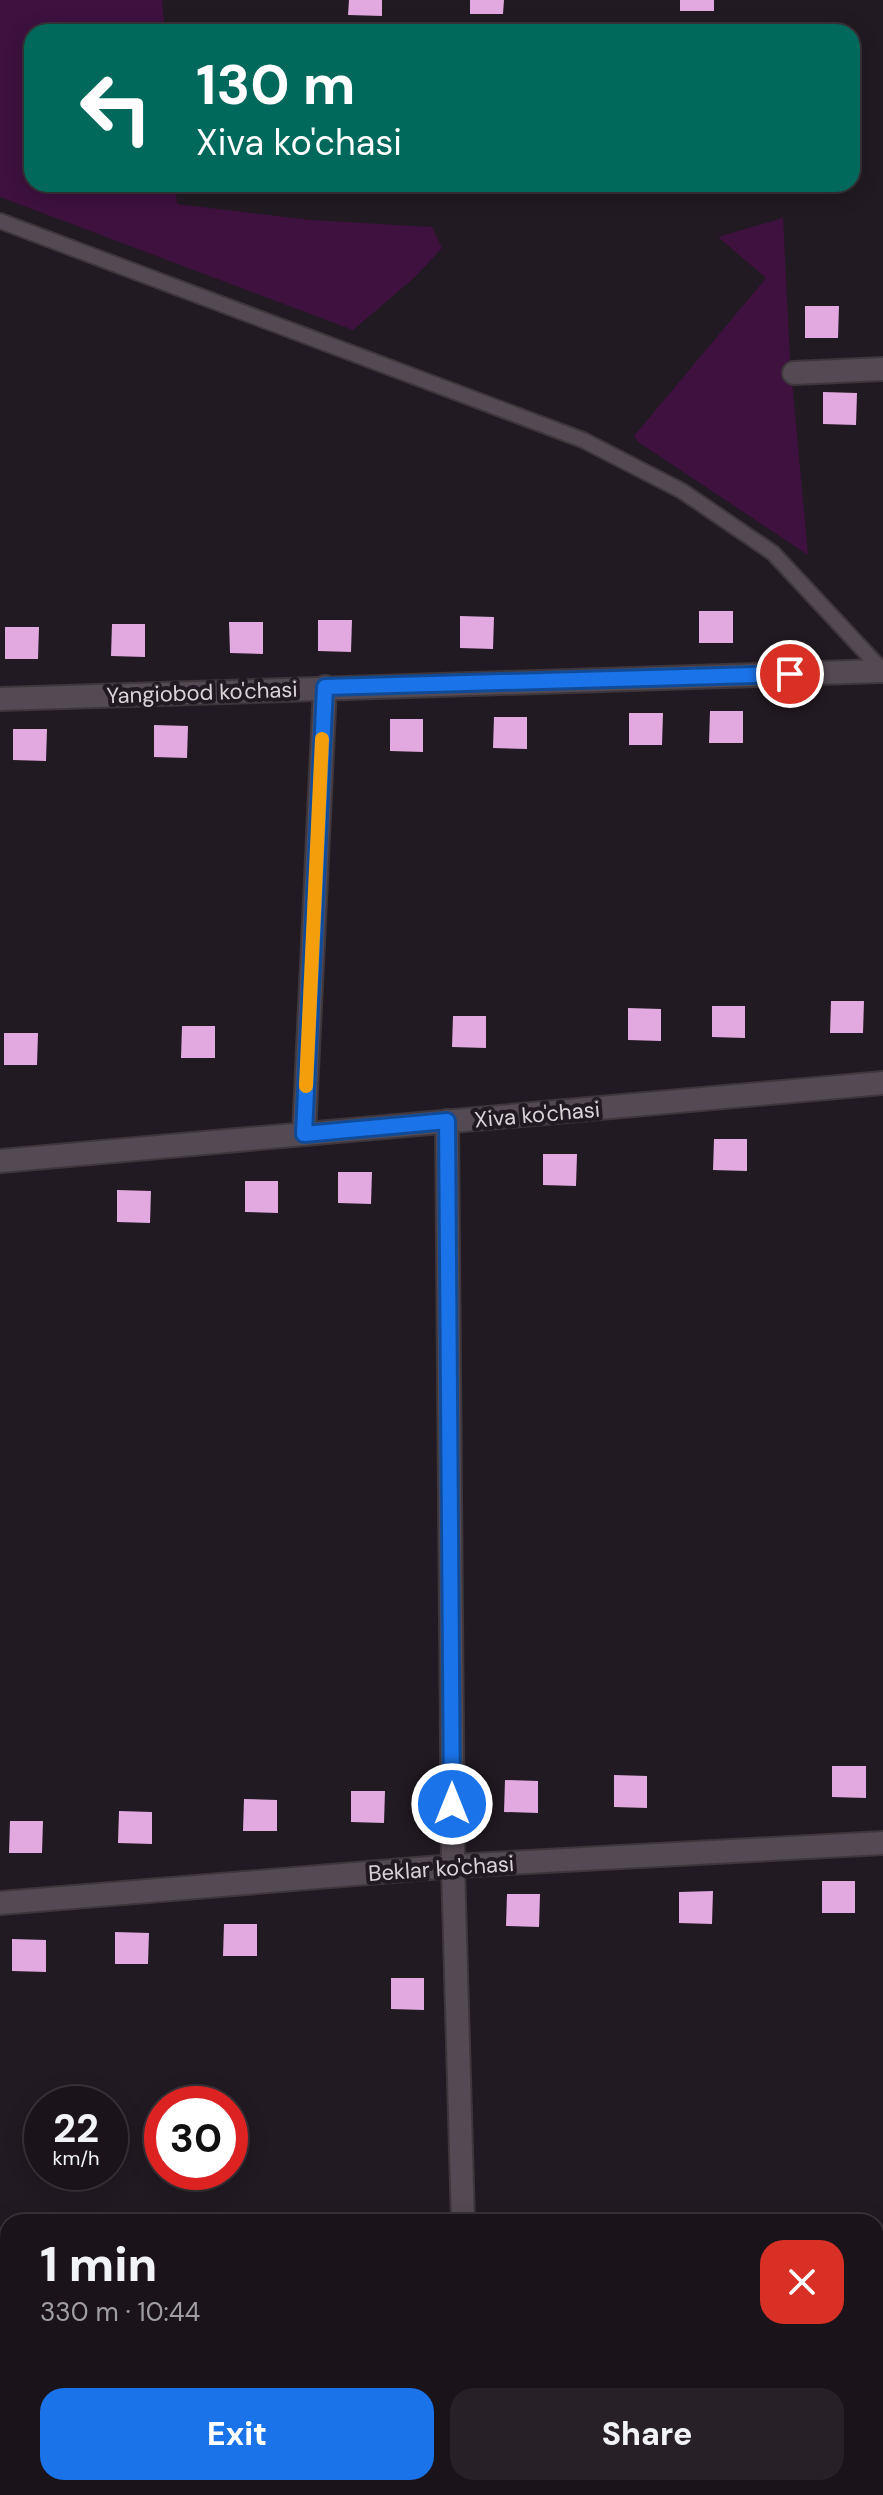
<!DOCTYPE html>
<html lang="en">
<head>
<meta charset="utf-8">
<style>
	body { margin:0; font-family:"DM Sans",sans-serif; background:#272127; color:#f1f3f6; height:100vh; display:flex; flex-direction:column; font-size:30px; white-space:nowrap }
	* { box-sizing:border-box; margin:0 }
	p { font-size:26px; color:#9f9ea2 }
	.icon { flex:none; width:44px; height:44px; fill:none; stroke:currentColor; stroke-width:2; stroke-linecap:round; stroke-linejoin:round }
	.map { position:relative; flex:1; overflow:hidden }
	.side { position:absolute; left:0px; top:2214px; width:884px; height:282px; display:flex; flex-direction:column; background:#1a141a; border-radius:24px 24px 0 0; box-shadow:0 4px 20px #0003,0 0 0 2px #383339 }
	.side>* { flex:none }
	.hud { position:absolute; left:24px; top:24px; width:836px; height:168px; border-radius:24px; box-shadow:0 4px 20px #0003,0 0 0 2px #383339; background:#00695c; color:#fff; overflow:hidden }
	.speed { position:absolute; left:24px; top:2086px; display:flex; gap:16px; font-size:40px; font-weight:700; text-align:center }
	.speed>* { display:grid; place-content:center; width:104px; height:104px; border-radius:50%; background:#1a141a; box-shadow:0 4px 20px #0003,0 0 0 2px #383339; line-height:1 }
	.speed small { font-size:20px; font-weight:400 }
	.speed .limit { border:12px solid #d22; background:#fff; color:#111 }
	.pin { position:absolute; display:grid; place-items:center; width:68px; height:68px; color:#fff; margin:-34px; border:4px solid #fff; border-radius:50%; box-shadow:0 2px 8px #0007 }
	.me { position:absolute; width:88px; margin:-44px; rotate:0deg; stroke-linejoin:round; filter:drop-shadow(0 0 6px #0008) }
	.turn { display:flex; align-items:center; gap:28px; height:168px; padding:0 40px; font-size:36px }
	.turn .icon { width:104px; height:104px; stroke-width:2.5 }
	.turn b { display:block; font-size:56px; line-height:68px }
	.round { display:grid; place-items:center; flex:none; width:84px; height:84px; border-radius:24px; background:#272127 }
	.overview { display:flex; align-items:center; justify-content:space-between; height:136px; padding:0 40px }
	h1 { font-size:48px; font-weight:800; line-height:60px }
	.action { display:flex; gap:16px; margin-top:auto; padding:16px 40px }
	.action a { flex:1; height:92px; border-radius:24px; background:#1a73e8; color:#fff; font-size:32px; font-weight:800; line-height:92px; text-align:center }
	.action a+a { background:#272127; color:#f1f3f6 }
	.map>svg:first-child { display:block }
	.green { fill:#3e113f }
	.building { fill:#e2a9e0 }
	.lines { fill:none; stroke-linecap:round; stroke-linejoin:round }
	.service-casing { stroke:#3d373c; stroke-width:18 }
	.minor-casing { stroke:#3d373c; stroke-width:26 }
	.service { stroke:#544a53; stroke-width:14 }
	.minor { stroke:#544a53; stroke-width:22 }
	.route-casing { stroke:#114b97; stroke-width:20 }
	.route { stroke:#1a73e8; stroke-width:14 }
	.slow { stroke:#f59e0b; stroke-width:14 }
	.labels { text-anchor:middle; stroke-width:8; stroke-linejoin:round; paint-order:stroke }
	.street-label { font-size:22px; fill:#dad4d9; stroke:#221a22 }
</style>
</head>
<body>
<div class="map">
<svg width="883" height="2495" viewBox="0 0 883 2495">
	<rect width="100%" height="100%" fill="#221a22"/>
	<path class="green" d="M 0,0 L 162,0 L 165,32 L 32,32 L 32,184 L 175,184 L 177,204 L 310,220 L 432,227 L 442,248 L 415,277 L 353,330 L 0,197 Z
		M 783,218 L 790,359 L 808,555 L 638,442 L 634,436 L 766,278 L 718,237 Z"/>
	<path class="building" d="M 349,0 L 382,0 L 382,16 L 348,15 Z
		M 470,0 L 504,0 L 503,14 L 470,14 Z
		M 680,0 L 714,0 L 714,11 L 680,11 Z
		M 805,306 L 839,306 L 838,338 L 805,338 Z
		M 823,392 L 857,393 L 856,425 L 823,424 Z
		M 699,611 L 733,611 L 733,643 L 699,643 Z
		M 460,616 L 494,617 L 493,649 L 460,648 Z
		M 318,620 L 352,620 L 351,652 L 318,651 Z
		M 229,622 L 263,622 L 263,654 L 230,653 Z
		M 112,624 L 145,624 L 145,657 L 111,656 Z
		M 5,627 L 39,627 L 38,659 L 5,659 Z
		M 710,711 L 743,711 L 743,743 L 709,743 Z
		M 629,713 L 663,713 L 662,745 L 629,745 Z
		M 494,717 L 527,717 L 527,749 L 493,748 Z
		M 390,719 L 423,719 L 423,752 L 390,751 Z
		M 154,725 L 188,726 L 187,758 L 154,757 Z
		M 13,729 L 47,729 L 46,761 L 13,760 Z
		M 831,1001 L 864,1001 L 863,1033 L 830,1033 Z
		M 712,1006 L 745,1006 L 745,1038 L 712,1037 Z
		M 628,1008 L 661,1009 L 661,1041 L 628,1040 Z
		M 453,1016 L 486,1016 L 486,1048 L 452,1047 Z
		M 182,1026 L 215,1026 L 215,1058 L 181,1058 Z
		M 4,1033 L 38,1033 L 37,1065 L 4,1065 Z
		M 714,1139 L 747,1139 L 747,1171 L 713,1170 Z
		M 543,1154 L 577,1154 L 576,1186 L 543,1185 Z
		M 338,1172 L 372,1172 L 371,1204 L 338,1203 Z
		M 245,1181 L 278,1181 L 278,1213 L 245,1212 Z
		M 117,1190 L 151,1191 L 150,1223 L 117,1222 Z
		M 832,1766 L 866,1766 L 866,1798 L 832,1797 Z
		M 614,1775 L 647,1776 L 647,1808 L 614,1807 Z
		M 505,1780 L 538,1781 L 538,1813 L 504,1812 Z
		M 351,1791 L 385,1791 L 384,1823 L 351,1822 Z
		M 244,1799 L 277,1800 L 277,1831 L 243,1831 Z
		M 119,1811 L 152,1812 L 152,1844 L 118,1843 Z
		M 10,1821 L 43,1821 L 42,1853 L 9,1853 Z
		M 822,1881 L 855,1881 L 855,1913 L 822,1913 Z
		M 713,1891 L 712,1924 L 679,1923 L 679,1892 Z
		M 507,1894 L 540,1894 L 539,1927 L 506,1926 Z
		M 224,1924 L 257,1924 L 257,1956 L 223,1956 Z
		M 115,1932 L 149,1933 L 148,1964 L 115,1964 Z
		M 12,1939 L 46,1940 L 46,1972 L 12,1971 Z
		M 391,1978 L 424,1978 L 424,2010 L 391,2009 Z"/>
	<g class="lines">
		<g class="service-casing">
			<path id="service" d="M 0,221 L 583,440 L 682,491 L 773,553 L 883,671"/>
		</g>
		<g class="minor-casing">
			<path id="minor" d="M 794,373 L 883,369
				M 0,699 L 883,671
				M 447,1121 L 453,1866 L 463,2222
				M 304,1134 L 325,687
				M 0,1161 L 883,1083
				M 0,1903 L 453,1866 L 883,1843
				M 471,2488 L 471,2495"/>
		</g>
		<use href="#service" class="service"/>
		<use href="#minor" class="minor"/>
	</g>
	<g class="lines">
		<g class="route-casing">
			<path id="route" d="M 452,1804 L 447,1121 L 304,1134 L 325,687 L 790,674"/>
		</g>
		<use href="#route" class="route"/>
		<path class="slow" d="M 306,1086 L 322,739"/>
	</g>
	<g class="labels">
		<g class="street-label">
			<text transform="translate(202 692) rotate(-2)" y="8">Yangiobod ko'chasi</text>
			<text transform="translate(537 1114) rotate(-5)" y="8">Xiva ko'chasi</text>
			<text transform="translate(441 1868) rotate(-4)" y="8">Beklar ko'chasi</text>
		</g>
	</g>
</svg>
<div class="speed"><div>22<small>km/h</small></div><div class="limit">30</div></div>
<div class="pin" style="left:790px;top:674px;background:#d93025"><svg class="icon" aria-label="arrive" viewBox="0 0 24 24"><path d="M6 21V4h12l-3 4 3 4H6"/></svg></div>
<svg class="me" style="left:452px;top:1804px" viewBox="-20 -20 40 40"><circle r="17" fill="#1a73e8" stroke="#fff" stroke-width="3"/><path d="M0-11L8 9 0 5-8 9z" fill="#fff"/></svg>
<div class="hud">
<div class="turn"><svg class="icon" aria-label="left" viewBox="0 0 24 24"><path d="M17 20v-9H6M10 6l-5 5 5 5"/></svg><div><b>130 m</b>Xiva ko'chasi</div></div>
</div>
<section class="side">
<div class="overview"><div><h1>1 min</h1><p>330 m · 10:44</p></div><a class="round" style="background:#d93025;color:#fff"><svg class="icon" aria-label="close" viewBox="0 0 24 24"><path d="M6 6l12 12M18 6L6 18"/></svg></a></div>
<div class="action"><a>Exit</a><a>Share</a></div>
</section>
</div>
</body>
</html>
